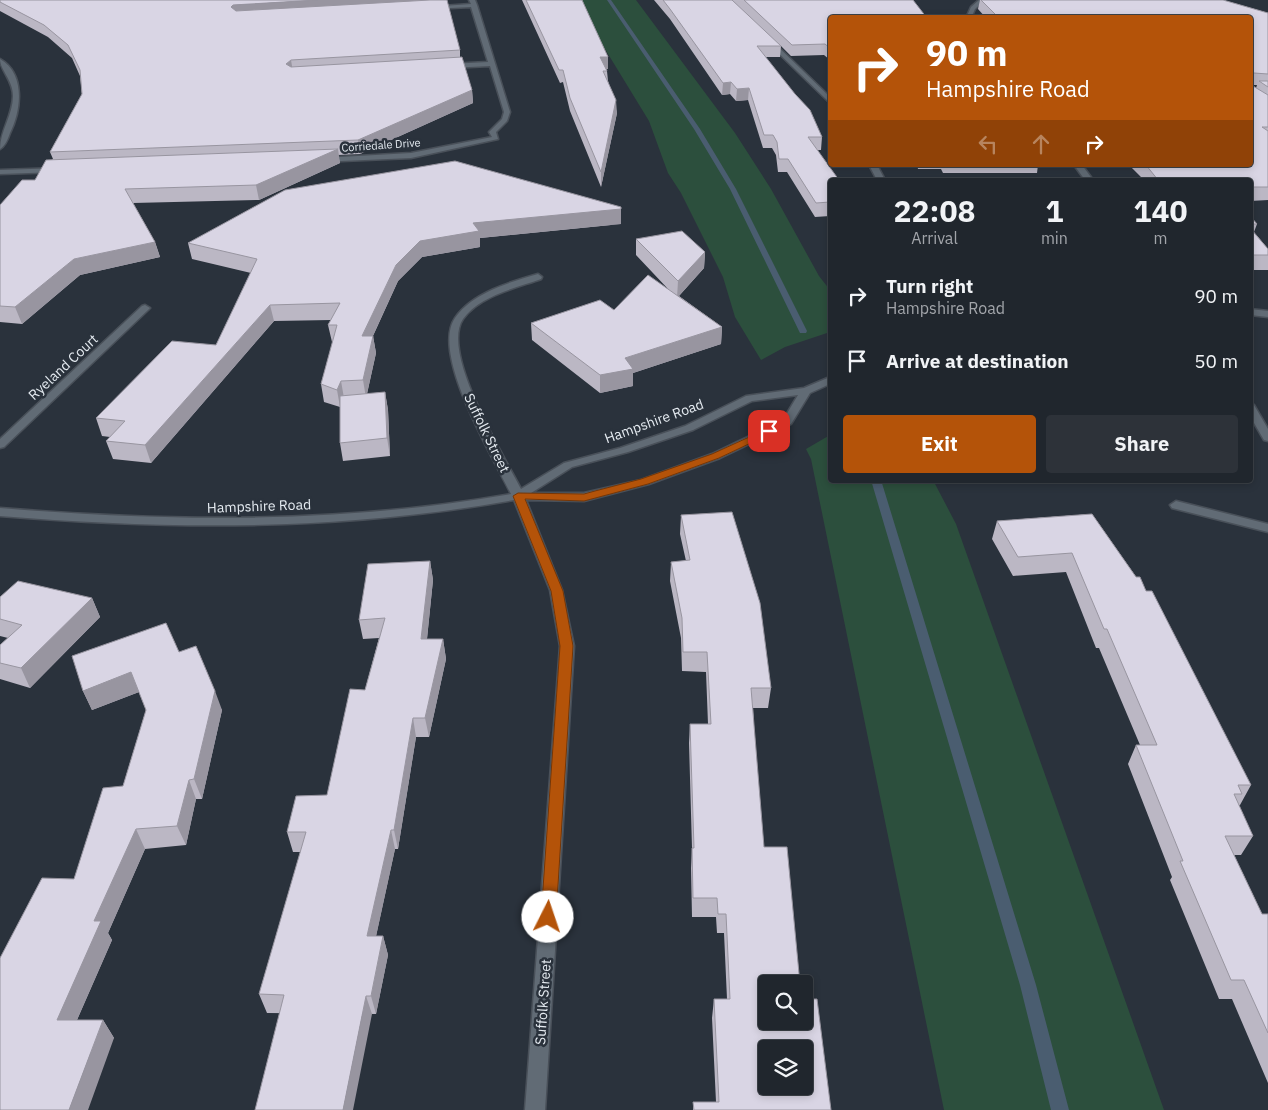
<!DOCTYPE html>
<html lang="en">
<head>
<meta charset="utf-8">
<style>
	body { margin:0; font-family:"IBM Plex Sans",sans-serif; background:#2d3239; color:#f1f3f6; height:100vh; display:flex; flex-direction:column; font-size:19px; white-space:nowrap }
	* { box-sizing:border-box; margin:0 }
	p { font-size:16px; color:#a2a5aa }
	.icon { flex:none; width:28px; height:28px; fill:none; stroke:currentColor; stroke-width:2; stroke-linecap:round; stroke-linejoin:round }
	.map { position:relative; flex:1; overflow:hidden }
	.side { position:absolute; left:828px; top:178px; width:425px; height:305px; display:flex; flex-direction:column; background:#20262d; border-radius:5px; box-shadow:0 2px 8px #0003,0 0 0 1px #3d4349 }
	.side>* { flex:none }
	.guide { position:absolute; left:828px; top:15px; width:425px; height:152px; border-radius:5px; box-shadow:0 2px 8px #0003,0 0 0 1px #3d4349; background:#b45309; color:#fff; overflow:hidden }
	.controls { position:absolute; left:758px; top:975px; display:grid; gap:10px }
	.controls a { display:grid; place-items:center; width:55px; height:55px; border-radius:5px; background:#20262d; box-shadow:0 2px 8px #0003,0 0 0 1px #3d4349; font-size:25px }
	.pin { position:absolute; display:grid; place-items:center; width:42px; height:42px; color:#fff; margin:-21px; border-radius:10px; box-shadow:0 2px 8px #0006 }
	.me { position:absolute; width:55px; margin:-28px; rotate:4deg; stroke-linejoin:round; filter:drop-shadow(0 0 4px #0008) }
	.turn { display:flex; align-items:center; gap:18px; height:105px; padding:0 15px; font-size:22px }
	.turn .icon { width:65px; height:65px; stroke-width:2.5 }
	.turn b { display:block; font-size:35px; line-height:42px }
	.lanes { display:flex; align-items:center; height:48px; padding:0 15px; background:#0003; justify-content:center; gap:25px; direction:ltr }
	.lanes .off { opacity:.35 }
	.eta { display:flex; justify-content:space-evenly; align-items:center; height:85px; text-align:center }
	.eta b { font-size:30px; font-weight:700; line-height:35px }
	.cta { display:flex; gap:10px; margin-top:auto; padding:10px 15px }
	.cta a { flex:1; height:58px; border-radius:5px; background:#b45309; color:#fff; font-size:20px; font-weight:700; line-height:58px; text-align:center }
	.cta a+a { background:#2d3239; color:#f1f3f6 }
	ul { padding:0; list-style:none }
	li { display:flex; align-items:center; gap:15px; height:65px; padding:0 15px }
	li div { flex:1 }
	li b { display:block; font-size:19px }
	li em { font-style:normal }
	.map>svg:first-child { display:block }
	.green { fill:#2c4f3d }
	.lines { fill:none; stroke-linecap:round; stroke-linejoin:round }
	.stream { fill:#4a5d70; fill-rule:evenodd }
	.minor-casing { stroke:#495059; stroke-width:3 }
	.minor { fill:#616b75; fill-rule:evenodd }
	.wall { fill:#bbb7c4; fill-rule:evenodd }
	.shaded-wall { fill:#9895a0 }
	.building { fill:#d9d5e4; stroke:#9895a0; fill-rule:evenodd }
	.route { fill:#b45309; stroke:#753606 }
	.labels { text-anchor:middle; stroke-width:5; stroke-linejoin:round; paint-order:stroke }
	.far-street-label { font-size:11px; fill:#e5ebf1; stroke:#2a323c }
	.street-label { font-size:14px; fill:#e5ebf1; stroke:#2a323c }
</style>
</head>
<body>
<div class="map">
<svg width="1268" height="1110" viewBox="0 0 1268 1110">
	<rect width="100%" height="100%" fill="#2a323c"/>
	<path class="green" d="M 575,0 L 636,0 L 735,133 L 771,189 L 819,276 L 830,290 L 830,332 L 785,347 L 761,360 L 735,317 L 723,277 L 681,193 L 668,173 L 649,121 Z
		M 830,435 L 830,480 L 933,480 L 956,524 L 1164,1110 L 944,1110 L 811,459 L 806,449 Z"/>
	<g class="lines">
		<path class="stream" d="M 607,0 L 611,0 L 700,129 L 736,189 L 807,331 L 806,333 L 800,333 L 799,331 L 730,189 L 694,129 Z
			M 871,480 L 881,480 L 1036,985 L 1069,1110 L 1051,1110 L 1020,985 Z"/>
		<g class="minor-casing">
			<path id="minor" d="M 469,0 L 475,0 L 477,5 L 510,112 L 507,121 L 496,132 L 498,139 L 411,158 L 319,162 L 319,158 L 322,158 L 411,153 L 492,137 L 489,132 L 502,119 L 504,112 L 490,66 L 449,68 L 446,66 L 449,64 L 488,62 L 471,7 L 431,9 L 428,7 L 471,4 Z
				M 979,0 L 985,0 L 975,9 L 971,18 L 966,18 L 971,7 Z
				M 766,39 L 770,39 L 830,97 L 830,103 L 766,41 Z
				M 0,59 C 26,74 21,111 10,133 C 8,139 5,146 0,149 C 0,131 13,115 13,96 C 13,80 0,70 0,59 Z
				M 869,165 L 877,165 L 885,180 L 877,180 Z
				M 1074,165 L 1082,165 L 1093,180 L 1085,180 Z
				M 61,168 L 61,172 L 58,172 L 0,174 L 0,170 Z
				M 538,274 L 542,277 L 541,279 C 516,288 479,296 463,319 C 440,353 504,456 521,489 L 564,463 L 620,448 L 685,426 L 746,396 L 804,388 L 830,377 L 830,384 L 810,393 L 791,424 L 720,458 L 649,484 L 584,501 L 526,500 L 562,590 L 574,646 L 545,1110 L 525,1110 L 560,646 L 550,590 L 514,500 C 341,531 175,530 0,516 L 0,508 C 172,522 340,524 511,494 C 494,459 430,354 455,318 C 472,293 510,282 538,274 ZM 798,395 L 783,420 L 712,454 L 641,480 L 584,493 L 531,493 L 572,467 L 628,452 L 693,430 L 752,401 Z
				M 145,305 L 150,308 L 148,310 L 4,447 L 0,448 L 0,439 L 142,306 Z
				M 1250,309 L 1268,311 L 1268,317 L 1250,315 Z
				M 1250,404 L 1254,405 L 1268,429 L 1268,441 L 1264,440 L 1250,416 Z
				M 1176,501 L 1268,524 L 1268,532 L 1172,508 L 1170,505 Z"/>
		</g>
		<use href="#minor" class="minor"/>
	</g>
	<path class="wall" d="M 0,0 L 460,50 L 460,57 L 472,90 L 473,103 L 360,154 L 338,155 L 340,163 L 259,200 L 133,203 L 155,242 L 160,257 L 80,275 L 22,324 L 0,322 L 0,205 L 35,180 L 53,159 L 50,152 L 82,94 L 80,76 L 72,58 L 48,37 L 0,11 Z
		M 522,0 L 582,0 L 608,57 L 608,69 L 606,69 L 607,71 L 608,81 L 617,113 L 601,187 L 570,111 L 563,82 L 560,83 Z
		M 654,0 L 913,0 L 830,18 L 830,60 L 824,55 L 791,56 L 781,46 L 780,57 L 765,57 L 822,137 L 821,150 L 818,150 L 830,180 L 830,216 L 815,217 L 787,172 L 778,172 L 776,155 L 772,148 L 763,148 L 748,100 L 736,101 L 730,94 L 722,95 L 670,19 Z
		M 980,0 L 1223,0 L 1268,13 L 1268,200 L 1250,201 L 1250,180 L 1144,180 L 1129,165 L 1250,165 L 1250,18 L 986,18 L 978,9 ZM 1253,85 L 1257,85 L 1256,88 L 1253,86 Z
		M 917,165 L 1038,165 L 1037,173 L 943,173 L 941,169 L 918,169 Z
		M 1250,216 L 1257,224 L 1254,232 L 1268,249 L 1268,270 L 1250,270 Z
		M 621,224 L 480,238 L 480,247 L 422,257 L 398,281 L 373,336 L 376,353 L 367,394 L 385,392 L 388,410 L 390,456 L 343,461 L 340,443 L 340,407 L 324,402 L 321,384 L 333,342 L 332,342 L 328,325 L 331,320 L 274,321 L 151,463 L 113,459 L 106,441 L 110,437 L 102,436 L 96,418 L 216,345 L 251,273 L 192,259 L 188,243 Z
		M 636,239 L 705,252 L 704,268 L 679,296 L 722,327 L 721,344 L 633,373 L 633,386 L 600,393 L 532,340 L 531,323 L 614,310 L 669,290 L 636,255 Z
		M 1092,514 L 1146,591 L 1251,785 L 1240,805 L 1238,805 L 1253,836 L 1241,855 L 1234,855 L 1262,914 L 1268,914 L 1268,1083 L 1232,999 L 1219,999 L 1170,880 L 1172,877 L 1128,764 L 1136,745 L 1140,745 L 1099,648 L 1096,648 L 1066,572 L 1013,576 L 992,539 L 997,521 Z
		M 681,515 L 771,688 L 768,708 L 753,708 L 766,984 L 831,1110 L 693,1110 L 693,1102 L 716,1102 L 712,1018 L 714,999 L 727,999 L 724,933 L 717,933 L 716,917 L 692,917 L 691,868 L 692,848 L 689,743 L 690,724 L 708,724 L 706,672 L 682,671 L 681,638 L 670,581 L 671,562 L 686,561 L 680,534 Z
		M 430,561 L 433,580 L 427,639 L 443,639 L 446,659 L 429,737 L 416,737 L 398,849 L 395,849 L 376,936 L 383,936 L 388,955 L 376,1014 L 267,1013 L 259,994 L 301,852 L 293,852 L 287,832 L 327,795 L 365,690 L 379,638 L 363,639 L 359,620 Z
		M 0,597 L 92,598 L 100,617 L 30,688 L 0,679 L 0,645 L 8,638 L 0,636 Z
		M 179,652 L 222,710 L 202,799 L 196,799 L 186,845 L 145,849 L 108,933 L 112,940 L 77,1020 L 103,1020 L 114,1038 L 0,1110 L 74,879 L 123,786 L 146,710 L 139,692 L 92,710 L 83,691 Z"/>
	<path class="shaded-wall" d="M 318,0 L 446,0 L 235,16 L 231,7 L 233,5 Z
		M 600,57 L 608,57 L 608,69 L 601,70 Z
		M 291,60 L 293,72 L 286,64 Z
		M 731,82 L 730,94 L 722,95 L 723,83 Z
		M 749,88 L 748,100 L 736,101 L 737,89 Z
		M 472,90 L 473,103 L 360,154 L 358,140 Z
		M 616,100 L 617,113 L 601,187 L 601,172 Z
		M 338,149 L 340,163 L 259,200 L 256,185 Z
		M 621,207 L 621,224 L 480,238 L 480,247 L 422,257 L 398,281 L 365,353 L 362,336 L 396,265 L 420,241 L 473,223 Z
		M 155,242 L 160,257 L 80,275 L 22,324 L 15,307 L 74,259 Z
		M 705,252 L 704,268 L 677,298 L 678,281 Z
		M 270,305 L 274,321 L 151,463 L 145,445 Z
		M 722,327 L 721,344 L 633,373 L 633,386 L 600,393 L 600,375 L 625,358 Z
		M 373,336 L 376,353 L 366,398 L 363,380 Z
		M 341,381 L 344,398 L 340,407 L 337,390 Z
		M 385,392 L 388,410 L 390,456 L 387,438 Z
		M 430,561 L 433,580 L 425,658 L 421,639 Z
		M 92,598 L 100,617 L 30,688 L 21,668 Z
		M 443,639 L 446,659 L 429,737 L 425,718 Z
		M 131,672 L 139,692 L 92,710 L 83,691 Z
		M 215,691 L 222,710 L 202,799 L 194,779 Z
		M 413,718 L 416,737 L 398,849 L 394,830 Z
		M 189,780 L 196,799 L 186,845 L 177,826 Z
		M 136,829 L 145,849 L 108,933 L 112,940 L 69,1038 L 57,1020 L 94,921 Z
		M 391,830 L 395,849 L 372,955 L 367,936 Z
		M 383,936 L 388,955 L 376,1014 L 371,996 Z
		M 366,996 L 372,1014 L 353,1110 L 343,1110 Z
		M 103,1020 L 114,1038 L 88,1110 L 69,1110 Z"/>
	<path class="building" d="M 0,0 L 318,0 L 233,5 L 231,7 L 236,11 L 430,0 L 447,0 L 460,50 L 291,60 L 286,64 L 291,67 L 462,57 L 472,90 L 358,140 L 50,152 L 82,94 L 80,70 L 68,45 L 44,25 L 0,2 Z
		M 526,0 L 582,0 L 608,57 L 600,57 L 607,71 L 603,71 L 616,100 L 601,172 L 570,98 L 563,70 L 559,70 Z
		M 663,0 L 732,0 L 781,46 L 757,46 L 795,94 L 810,110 L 822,137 L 808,137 L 839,180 L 830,180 L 830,202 L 816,203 L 788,159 L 779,159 L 777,142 L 773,135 L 764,135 L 749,88 L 737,89 L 731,82 L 723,83 L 670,9 Z
		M 744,0 L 913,0 L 927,18 L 830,18 L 830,48 L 825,44 L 792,45 Z
		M 981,0 L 1223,0 L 1268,13 L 1268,74 L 1254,73 L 1252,75 L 1253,86 L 1268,95 L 1268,127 L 1262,127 L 1268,131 L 1268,187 L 1250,187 L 1250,180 L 1158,180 L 1146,165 L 1250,165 L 1250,18 L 999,18 Z
		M 1259,81 L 1268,81 L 1268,87 Z
		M 338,149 L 256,185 L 125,189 L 155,242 L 74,259 L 15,307 L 0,306 L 0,205 L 22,180 L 35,180 L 46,160 Z
		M 455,161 L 621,207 L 621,209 L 473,223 L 479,231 L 420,241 L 396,265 L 362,336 L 373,336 L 363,380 L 341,381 L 337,390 L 321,384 L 337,325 L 328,325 L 340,303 L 270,305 L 145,445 L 106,441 L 125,421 L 96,418 L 172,341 L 216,345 L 257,259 L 188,243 L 285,190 Z
		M 1250,216 L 1257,224 L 1250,224 Z
		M 1250,228 L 1268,249 L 1268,255 L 1250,255 Z
		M 682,231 L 705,252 L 678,281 L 636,239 Z
		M 648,275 L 722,327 L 625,358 L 633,369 L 600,375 L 531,323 L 600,300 L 614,310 Z
		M 385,392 L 387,438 L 340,443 L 340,396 Z
		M 732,512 L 760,603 L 771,688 L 751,688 L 764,847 L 787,847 L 800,984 L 766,984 L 766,1021 L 804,1021 L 804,999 L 817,999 L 831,1110 L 694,1110 L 693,1102 L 719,1102 L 714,999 L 730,999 L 726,914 L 718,914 L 717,898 L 693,898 L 692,848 L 694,848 L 690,724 L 711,724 L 707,652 L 683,652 L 682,618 L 671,562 L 690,560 L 681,515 ZM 766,1049 L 804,1049 L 804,1086 L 766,1086 Z
		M 1092,514 L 1136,577 L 1140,577 L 1146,591 L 1152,591 L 1251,785 L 1238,785 L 1242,794 L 1234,794 L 1253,836 L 1225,836 L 1262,914 L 1268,914 L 1268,1033 L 1244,980 L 1231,980 L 1180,861 L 1183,861 L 1136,745 L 1157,745 L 1107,629 L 1104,629 L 1072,553 L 1018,557 L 997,521 Z
		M 430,561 L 421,639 L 443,639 L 425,718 L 413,718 L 394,830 L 391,830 L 367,936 L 383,936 L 371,996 L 366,996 L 343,1110 L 255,1110 L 284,995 L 259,994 L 306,832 L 287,832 L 296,796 L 327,795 L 350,689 L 365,690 L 385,618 L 359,620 L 368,564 Z
		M 18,581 L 92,598 L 21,668 L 0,663 L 0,645 L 22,625 L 0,619 L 0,597 Z
		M 166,623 L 179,652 L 196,646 L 215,691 L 194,779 L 189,780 L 177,826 L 136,829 L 94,921 L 101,921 L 57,1020 L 103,1020 L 69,1110 L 0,1110 L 0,958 L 42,878 L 74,879 L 103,788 L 123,786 L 146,710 L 131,672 L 83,691 L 72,656 Z"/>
	<path class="route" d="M 769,428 L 774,431 L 772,433 L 719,458 L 648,484 L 584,501 L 525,499 L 563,591 L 573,646 L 556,917 L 554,922 L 548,924 L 543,922 L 541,917 L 560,646 L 551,591 L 513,496 L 518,493 L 584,494 L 595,491 L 641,479 L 712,454 Z"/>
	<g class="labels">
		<g class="far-street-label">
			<text transform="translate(381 145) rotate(-4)" y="4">Corriedale Drive</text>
		</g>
		<g class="street-label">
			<text transform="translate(63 367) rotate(-43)" y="5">Ryeland Court</text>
			<text transform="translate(654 421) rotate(-20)" y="5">Hampshire Road</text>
			<text transform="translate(487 433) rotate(64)" y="5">Suffolk Street</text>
			<text transform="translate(259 506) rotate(-2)" y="5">Hampshire Road</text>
			<text transform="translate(543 1002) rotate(-86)" y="5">Suffolk Street</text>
		</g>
	</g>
</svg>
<div class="controls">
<a><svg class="icon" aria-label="search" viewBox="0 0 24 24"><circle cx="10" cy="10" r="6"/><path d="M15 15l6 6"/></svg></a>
<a><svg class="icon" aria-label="layers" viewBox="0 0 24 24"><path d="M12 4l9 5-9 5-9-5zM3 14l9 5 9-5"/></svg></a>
</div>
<div class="pin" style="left:769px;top:431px;background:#d93025"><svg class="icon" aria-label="arrive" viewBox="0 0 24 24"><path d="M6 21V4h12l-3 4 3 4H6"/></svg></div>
<svg class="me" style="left:548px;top:917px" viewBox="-20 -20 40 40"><circle r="19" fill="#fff"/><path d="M0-13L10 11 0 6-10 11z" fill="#b45309"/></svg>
<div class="guide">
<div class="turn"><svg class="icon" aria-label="right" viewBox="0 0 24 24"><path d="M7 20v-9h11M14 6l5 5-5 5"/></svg><div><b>90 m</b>Hampshire Road</div></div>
<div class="lanes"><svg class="icon off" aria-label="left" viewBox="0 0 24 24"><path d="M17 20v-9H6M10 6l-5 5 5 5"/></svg><svg class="icon off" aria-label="ahead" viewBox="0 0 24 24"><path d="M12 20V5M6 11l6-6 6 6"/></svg><svg class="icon" aria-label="right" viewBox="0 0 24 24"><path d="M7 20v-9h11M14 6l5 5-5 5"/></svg></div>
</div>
<section class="side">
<div class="eta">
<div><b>22:08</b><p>Arrival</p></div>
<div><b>1</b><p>min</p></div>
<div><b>140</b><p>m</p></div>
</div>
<ul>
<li><svg class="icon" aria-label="right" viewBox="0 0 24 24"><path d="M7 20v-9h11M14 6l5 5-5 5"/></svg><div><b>Turn right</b><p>Hampshire Road</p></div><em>90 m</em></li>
<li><svg class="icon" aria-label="arrive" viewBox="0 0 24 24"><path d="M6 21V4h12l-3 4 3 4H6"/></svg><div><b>Arrive at destination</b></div><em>50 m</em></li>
</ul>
<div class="cta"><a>Exit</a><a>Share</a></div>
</section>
</div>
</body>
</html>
